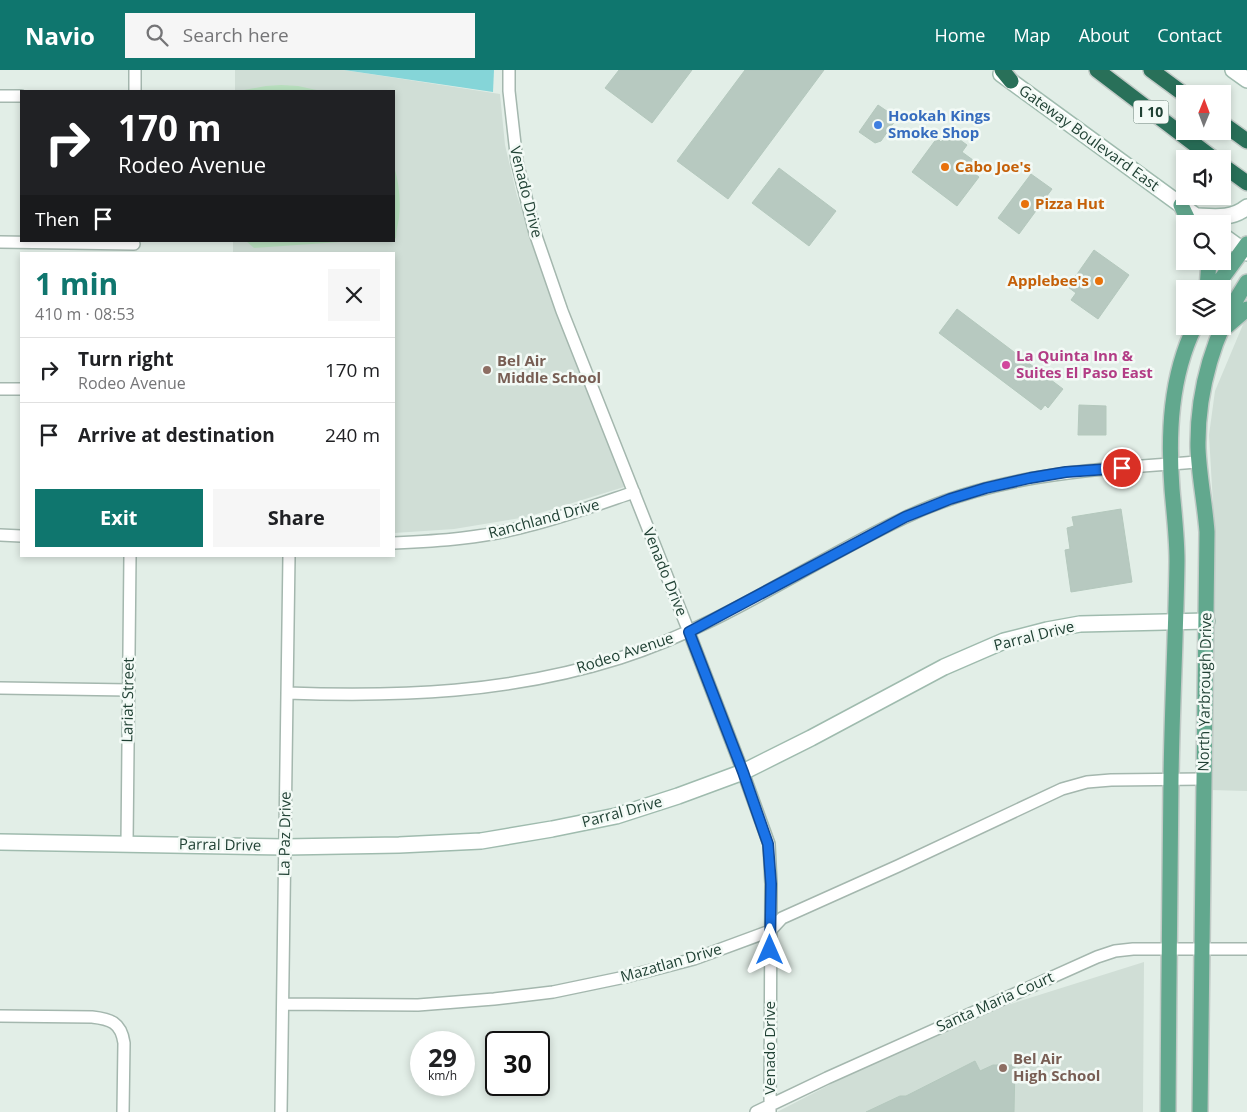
<!DOCTYPE html>
<html lang="en">
<head>
<meta charset="utf-8">
<style>
	body { margin:0; font-family:"Open Sans",sans-serif; background:#f6f6f6; color:#202124; height:100vh; display:flex; flex-direction:column; font-size:19px; white-space:nowrap }
	* { box-sizing:border-box; margin:0 }
	p { font-size:16px; color:#757577 }
	.icon { flex:none; width:28px; height:28px; fill:none; stroke:currentColor; stroke-width:2; stroke-linecap:round; stroke-linejoin:round }
	.map { position:relative; flex:1; overflow:hidden }
	.details { position:absolute; left:20px; top:182px; width:375px; height:305px; display:flex; flex-direction:column; background:#fff; border-radius:0px; box-shadow:0 2px 8px #0003 }
	.details>* { flex:none }
	.top-card { position:absolute; left:20px; top:20px; width:375px; height:152px; border-radius:0px; box-shadow:0 2px 8px #0003; background:#202124; color:#fff; overflow:hidden }
	.needle { width:32px; rotate:1deg }
	.buttons { position:absolute; left:1176px; top:15px; display:grid; gap:10px }
	.buttons a { display:grid; place-items:center; width:55px; height:55px; border-radius:0px; background:#fff; box-shadow:0 2px 8px #0003; font-size:25px }
	.speed { position:absolute; left:410px; top:961px; display:flex; gap:10px; font-size:25px; font-weight:700; text-align:center }
	.speed>* { display:grid; place-content:center; width:65px; height:65px; border-radius:50%; background:#fff; box-shadow:0 2px 8px #0003; line-height:1 }
	.speed small { font-size:12px; font-weight:400 }
	.speed .limit { border:2px solid #111; border-radius:8px; background:#fff; color:#111 }
	.pin { position:absolute; display:grid; place-items:center; width:42px; height:42px; color:#fff; margin:-21px; border:2px solid #fff; border-radius:50%; box-shadow:0 1px 5px #0007 }
	.me { position:absolute; width:55px; margin:-28px; rotate:0deg; stroke-linejoin:round; filter:drop-shadow(0 0 4px #0008) }
	.turn { display:flex; align-items:center; gap:18px; height:105px; padding:0 15px; font-size:22px }
	.turn .icon { width:65px; height:65px; stroke-width:2.5 }
	.turn b { display:block; font-size:35px; line-height:42px }
	.then { display:flex; align-items:center; height:48px; padding:0 15px; background:#0003; gap:10px; font-size:19px }
	.round { display:grid; place-items:center; flex:none; width:52px; height:52px; border-radius:0px; background:#f6f6f6 }
	.head { display:flex; align-items:center; justify-content:space-between; height:85px; padding:0 15px }
	h1 { font-size:30px; font-weight:700; line-height:38px; color:#0f766e }
	.cta { display:flex; gap:10px; margin-top:auto; padding:10px 15px }
	.cta a { flex:1; height:58px; border-radius:0px; background:#0f766e; color:#fff; font-size:20px; font-weight:700; line-height:58px; text-align:center }
	.cta a+a { background:#f6f6f6; color:#202124 }
	ul { padding:0; list-style:none }
	li { display:flex; align-items:center; gap:15px; height:65px; padding:0 15px; border-top:1px solid #e0e0e0 }
	li div { flex:1 }
	li b { display:block; font-size:19px }
	li em { font-style:normal }
	header { display:flex; align-items:center; gap:30px; box-sizing:border-box; height:70px; padding:0 25px; background:#0f766e; color:#fff }
	header strong { font-size:24px }
	nav { display:flex; gap:28px; margin-inline-start:auto; font-size:18px }
	.search { width:350px; height:45px; background:#f6f6f6; display:flex; align-items:center; gap:12px; box-sizing:border-box; padding:0 18px; border-radius:0px; color:#757577; font-size:19px }
	.map>svg:first-child { display:block }
	.built { fill:#d0ded6 }
	.green { fill:#b9e1bf }
	.water { fill:#85d5d8 }
	.building { fill:#b7c9c0; stroke:#b4c8bd }
	.lines { fill:none; stroke-linecap:round; stroke-linejoin:round }
	.street-casing { stroke:#a4b7ae; stroke-width:14 }
	.secondary-casing { stroke:#9fbbae; stroke-width:18 }
	.primary-casing { stroke:#c1cac6; stroke-width:18 }
	.highway-casing { stroke:#c1cac6; stroke-width:18 }
	.street { stroke:#fff; stroke-width:11 }
	.secondary { stroke:#fff; stroke-width:15 }
	.primary { stroke:#62a88e; stroke-width:15 }
	.highway { stroke:#297059; stroke-width:15 }
	.route-casing { stroke:#114b97; stroke-width:12 }
	.route { stroke:#1a73e8; stroke-width:9 }
	.shop-dot { fill:#3f7fe0; stroke:#f3faf6; stroke-width:2 }
	.food-dot { fill:#e8710a; stroke:#f3faf6; stroke-width:2 }
	.hotel-dot { fill:#d1479c; stroke:#f3faf6; stroke-width:2 }
	.education-dot { fill:#8d6e63; stroke:#f3faf6; stroke-width:2 }
	.labels { text-anchor:middle; stroke-width:5; stroke-linejoin:round; paint-order:stroke }
	.shield { fill:#f3faf6; stroke:#5f786e; stroke-width:1 }
	.shield-label { font-size:14px; font-weight:bold; fill:#204134 }
	.shop-label { font-size:15px; font-weight:bold; fill:#366cbe; stroke:#f3faf6; text-anchor:start }
	.street-label { font-size:15px; fill:#204134; stroke:#f3faf6 }
	.food-label { font-size:15px; font-weight:bold; fill:#c56008; stroke:#f3faf6; text-anchor:start }
	.hotel-label { font-size:15px; font-weight:bold; fill:#b23c85; stroke:#f3faf6; text-anchor:start }
	.education-label { font-size:15px; font-weight:bold; fill:#785e54; stroke:#f3faf6; text-anchor:start }
</style>
</head>
<body>
<header>
<strong>Navio</strong>
<div class="search"><svg class="icon" aria-label="search" viewBox="0 0 24 24"><circle cx="10" cy="10" r="6"/><path d="M15 15l6 6"/></svg>Search here</div>
<nav><a>Home</a><a>Map</a><a>About</a><a>Contact</a></nav>
</header>
<div class="map">
<svg width="1247" height="1042" viewBox="0 0 1247 1042">
	<rect width="100%" height="100%" fill="#e2eee7"/>
	<path class="built" d="M 235,0 L 344,0 L 500,24 L 505,75 L 517,126 L 624,417 L 527,447 L 454,459 L 394,463 L 394,184 L 233,184 L 233,171 L 394,171 L 394,21 L 235,21 Z
		M 1247,245 L 1247,721 L 1210,720 L 1213,434 L 1209,365 L 1215,321 Z
		M 1144,892 L 1143,1042 L 777,1042 L 947,954 Z"/>
	<path class="green" d="M 281,15 L 298,16 L 321,21 L 239,21 L 266,16 Z
		M 394,96 C 399,113 401,130 399,148 C 398,155 396,161 396,168 L 394,169 Z
		M 246,171 L 354,171 L 254,178 Z"/>
	<path class="water" d="M 344,0 L 494,0 L 493,22 Z"/>
	<path class="building" d="M 619,0 L 692,0 L 652,53 L 605,18 Z
		M 745,0 L 824,0 L 728,129 L 677,91 Z
		M 878,35 L 897,48 L 881,71 L 875,73 L 859,62 Z
		M 949,62 L 967,75 L 962,82 L 977,93 L 971,101 L 979,107 L 957,136 L 912,102 L 937,68 L 941,72 Z
		M 779,98 L 836,141 L 809,176 L 752,133 Z
		M 1031,104 L 1052,119 L 1019,164 L 998,148 Z
		M 1094,180 L 1129,205 L 1098,249 L 1071,230 L 1076,223 L 1068,217 Z
		M 957,239 L 1063,319 L 1048,338 L 1045,335 L 1041,340 L 939,263 Z
		M 1079,335 L 1106,336 L 1106,365 L 1078,365 Z
		M 1121,439 L 1132,512 L 1071,522 L 1065,480 L 1070,479 L 1067,458 L 1074,456 L 1072,447 Z
		M 975,991 L 980,1001 L 993,995 L 1015,995 L 1014,1042 L 866,1042 L 900,1026 L 906,1026 Z"/>
	<g class="lines">
		<g class="street-casing">
			<path id="street" d="M 509,0 L 509,21 L 517,92 L 535,163 L 562,241 L 689,562 L 743,702 L 769,774 L 771,814 L 770,1042
				M 135,21 L 135,0
				M 0,26 L 21,26
				M 0,172 L 134,174
				M 0,319 L 21,319
				M 0,465 L 21,466
				M 394,473 C 439,471 484,468 527,456 C 564,447 599,434 634,422
				M 0,618 L 129,620
				M 287,623 C 402,627 509,623 620,588 C 721,556 809,493 904,448 C 996,403 1099,399 1199,392
				M 127,773 L 130,486
				M 283,934 L 418,935 L 494,929 L 553,922 L 625,907 L 694,889 L 770,861 L 782,848 L 898,796 L 1062,719 L 1087,712 L 1111,710 L 1203,709
				M 0,946 L 92,947 C 110,949 121,952 124,973 L 123,1042
				M 281,1042 L 289,486
				M 756,1042 L 827,1008 L 1097,887 L 1115,881 L 1133,879 L 1247,879"/>
		</g>
		<g class="secondary-casing">
			<path id="secondary" d="M 1233,0 L 1247,10
				M 1001,4 L 1207,154
				M 1198,146 C 1216,147 1232,149 1247,137
				M 1222,165 L 1247,183
				M 0,772 L 285,777 L 399,775 L 481,771 L 552,759 L 616,746 L 678,726 L 743,702 L 811,668 L 944,597 L 1004,571 L 1047,560 L 1080,554 L 1207,551"/>
		</g>
		<g class="primary-casing">
			<path id="primary" d="M 1181,135 L 1190,154
				M 1207,219 L 1209,191
				M 1214,219 L 1247,174
				M 1227,256 L 1247,239
				M 1168,1042 C 1169,931 1169,820 1171,709 C 1172,636 1176,563 1177,491 C 1177,467 1174,443 1172,419 C 1168,365 1170,307 1195,256
				M 1200,1042 L 1207,462 C 1205,434 1199,406 1198,378 C 1197,320 1214,261 1247,212"/>
		</g>
		<g class="highway-casing">
			<path id="highway" d="M 1002,0 L 1011,11
				M 1097,0 L 1214,89
				M 1151,0 L 1185,25
				M 1222,53 L 1247,71
				M 1222,95 L 1247,113"/>
		</g>
		<use href="#street" class="street"/>
		<use href="#secondary" class="secondary"/>
		<use href="#primary" class="primary"/>
		<use href="#highway" class="highway"/>
	</g>
	<g class="lines">
		<g class="route-casing">
			<path id="route" d="M 770,880 L 771,814 L 768,774 L 743,702 L 689,562 L 905,447 L 950,429 L 986,418 L 1030,408 L 1066,402 L 1122,398"/>
		</g>
		<use href="#route" class="route"/>
	</g>
	<circle class="shop-dot" cx="878" cy="55" r="5"/>
	<g class="food-dot">
		<circle cx="945" cy="97" r="5"/>
		<circle cx="1025" cy="134" r="5"/>
		<circle cx="1099" cy="211" r="5"/>
	</g>
	<circle class="hotel-dot" cx="1006" cy="295" r="5"/>
	<g class="education-dot">
		<circle cx="487" cy="300" r="5"/>
		<circle cx="1003" cy="998" r="5"/>
	</g>
	<g class="labels">
		<rect class="shield" x="1133.5" y="30.5" width="35" height="23" rx="4"/>
		<g class="shield-label">
			<text x="1151" y="47">I 10</text>
		</g>
		<g class="shop-label">
			<text x="888" y="51">Hookah Kings<tspan x="888" dy="17">Smoke Shop</tspan></text>
		</g>
		<g class="street-label">
			<text transform="translate(1089 68) rotate(36)" y="5">Gateway Boulevard East</text>
			<text transform="translate(526 122) rotate(76)" y="5">Venado Drive</text>
			<text transform="translate(544 449) rotate(-15)" y="5">Ranchland Drive</text>
			<text transform="translate(665 502) rotate(68)" y="5">Venado Drive</text>
			<text transform="translate(1034 566) rotate(-14)" y="5">Parral Drive</text>
			<text transform="translate(625 583) rotate(-18)" y="5">Rodeo Avenue</text>
			<text transform="translate(1205 622) rotate(-89)" y="5">North Yarbrough Drive</text>
			<text transform="translate(128 630) rotate(-89)" y="5">Lariat Street</text>
			<text transform="translate(622 742) rotate(-15)" y="5">Parral Drive</text>
			<text transform="translate(285 764) rotate(-89)" y="5">La Paz Drive</text>
			<text transform="translate(220 775) rotate(1)" y="5">Parral Drive</text>
			<text transform="translate(671 893) rotate(-16)" y="5">Mazatlan Drive</text>
			<text transform="translate(995 932) rotate(-24)" y="5">Santa Maria Court</text>
			<text transform="translate(770 978) rotate(-90)" y="5">Venado Drive</text>
		</g>
		<g class="food-label">
			<text x="955" y="102">Cabo Joe's</text>
			<text x="1035" y="139">Pizza Hut</text>
			<text x="1089" y="216" text-anchor="end">Applebee's</text>
		</g>
		<g class="hotel-label">
			<text x="1016" y="291">La Quinta Inn &amp;<tspan x="1016" dy="17">Suites El Paso East</tspan></text>
		</g>
		<g class="education-label">
			<text x="497" y="296">Bel Air<tspan x="497" dy="17">Middle School</tspan></text>
			<text x="1013" y="994">Bel Air<tspan x="1013" dy="17">High School</tspan></text>
		</g>
	</g>
</svg>
<div class="buttons">
<a><svg class="needle" viewBox="-14 -14 28 28"><path d="M0-13l5 13h-10z" fill="#e53935"/><path d="M0 13l5-13h-10z" fill="#757577"/></svg></a>
<a><svg class="icon" aria-label="sound" viewBox="0 0 24 24"><path d="M4 9h4l5-4v14l-5-4H4zM17 9q2 3 0 6"/></svg></a>
<a><svg class="icon" aria-label="search" viewBox="0 0 24 24"><circle cx="10" cy="10" r="6"/><path d="M15 15l6 6"/></svg></a>
<a><svg class="icon" aria-label="layers" viewBox="0 0 24 24"><path d="M12 4l9 5-9 5-9-5zM3 14l9 5 9-5"/></svg></a>
</div>
<div class="speed"><div>29<small>km/h</small></div><div class="limit">30</div></div>
<div class="pin" style="left:1122px;top:398px;background:#d93025"><svg class="icon" aria-label="arrive" viewBox="0 0 24 24"><path d="M6 21V4h12l-3 4 3 4H6"/></svg></div>
<svg class="me" style="left:770px;top:880px" viewBox="-20 -20 40 40"><path d="M0-17L14 15 0 8-14 15z" fill="#1a73e8" stroke="#fff" stroke-width="4"/></svg>
<div class="top-card">
<div class="turn"><svg class="icon" aria-label="right" viewBox="0 0 24 24"><path d="M7 20v-9h11M14 6l5 5-5 5"/></svg><div><b>170 m</b>Rodeo Avenue</div></div>
<div class="then">Then<svg class="icon" aria-label="arrive" viewBox="0 0 24 24"><path d="M6 21V4h12l-3 4 3 4H6"/></svg></div>
</div>
<section class="details">
<div class="head"><div><h1>1 min</h1><p>410 m · 08:53</p></div><a class="round"><svg class="icon" aria-label="close" viewBox="0 0 24 24"><path d="M6 6l12 12M18 6L6 18"/></svg></a></div>
<ul>
<li><svg class="icon" aria-label="right" viewBox="0 0 24 24"><path d="M7 20v-9h11M14 6l5 5-5 5"/></svg><div><b>Turn right</b><p>Rodeo Avenue</p></div><em>170 m</em></li>
<li><svg class="icon" aria-label="arrive" viewBox="0 0 24 24"><path d="M6 21V4h12l-3 4 3 4H6"/></svg><div><b>Arrive at destination</b></div><em>240 m</em></li>
</ul>
<div class="cta"><a>Exit</a><a>Share</a></div>
</section>
</div>
</body>
</html>
